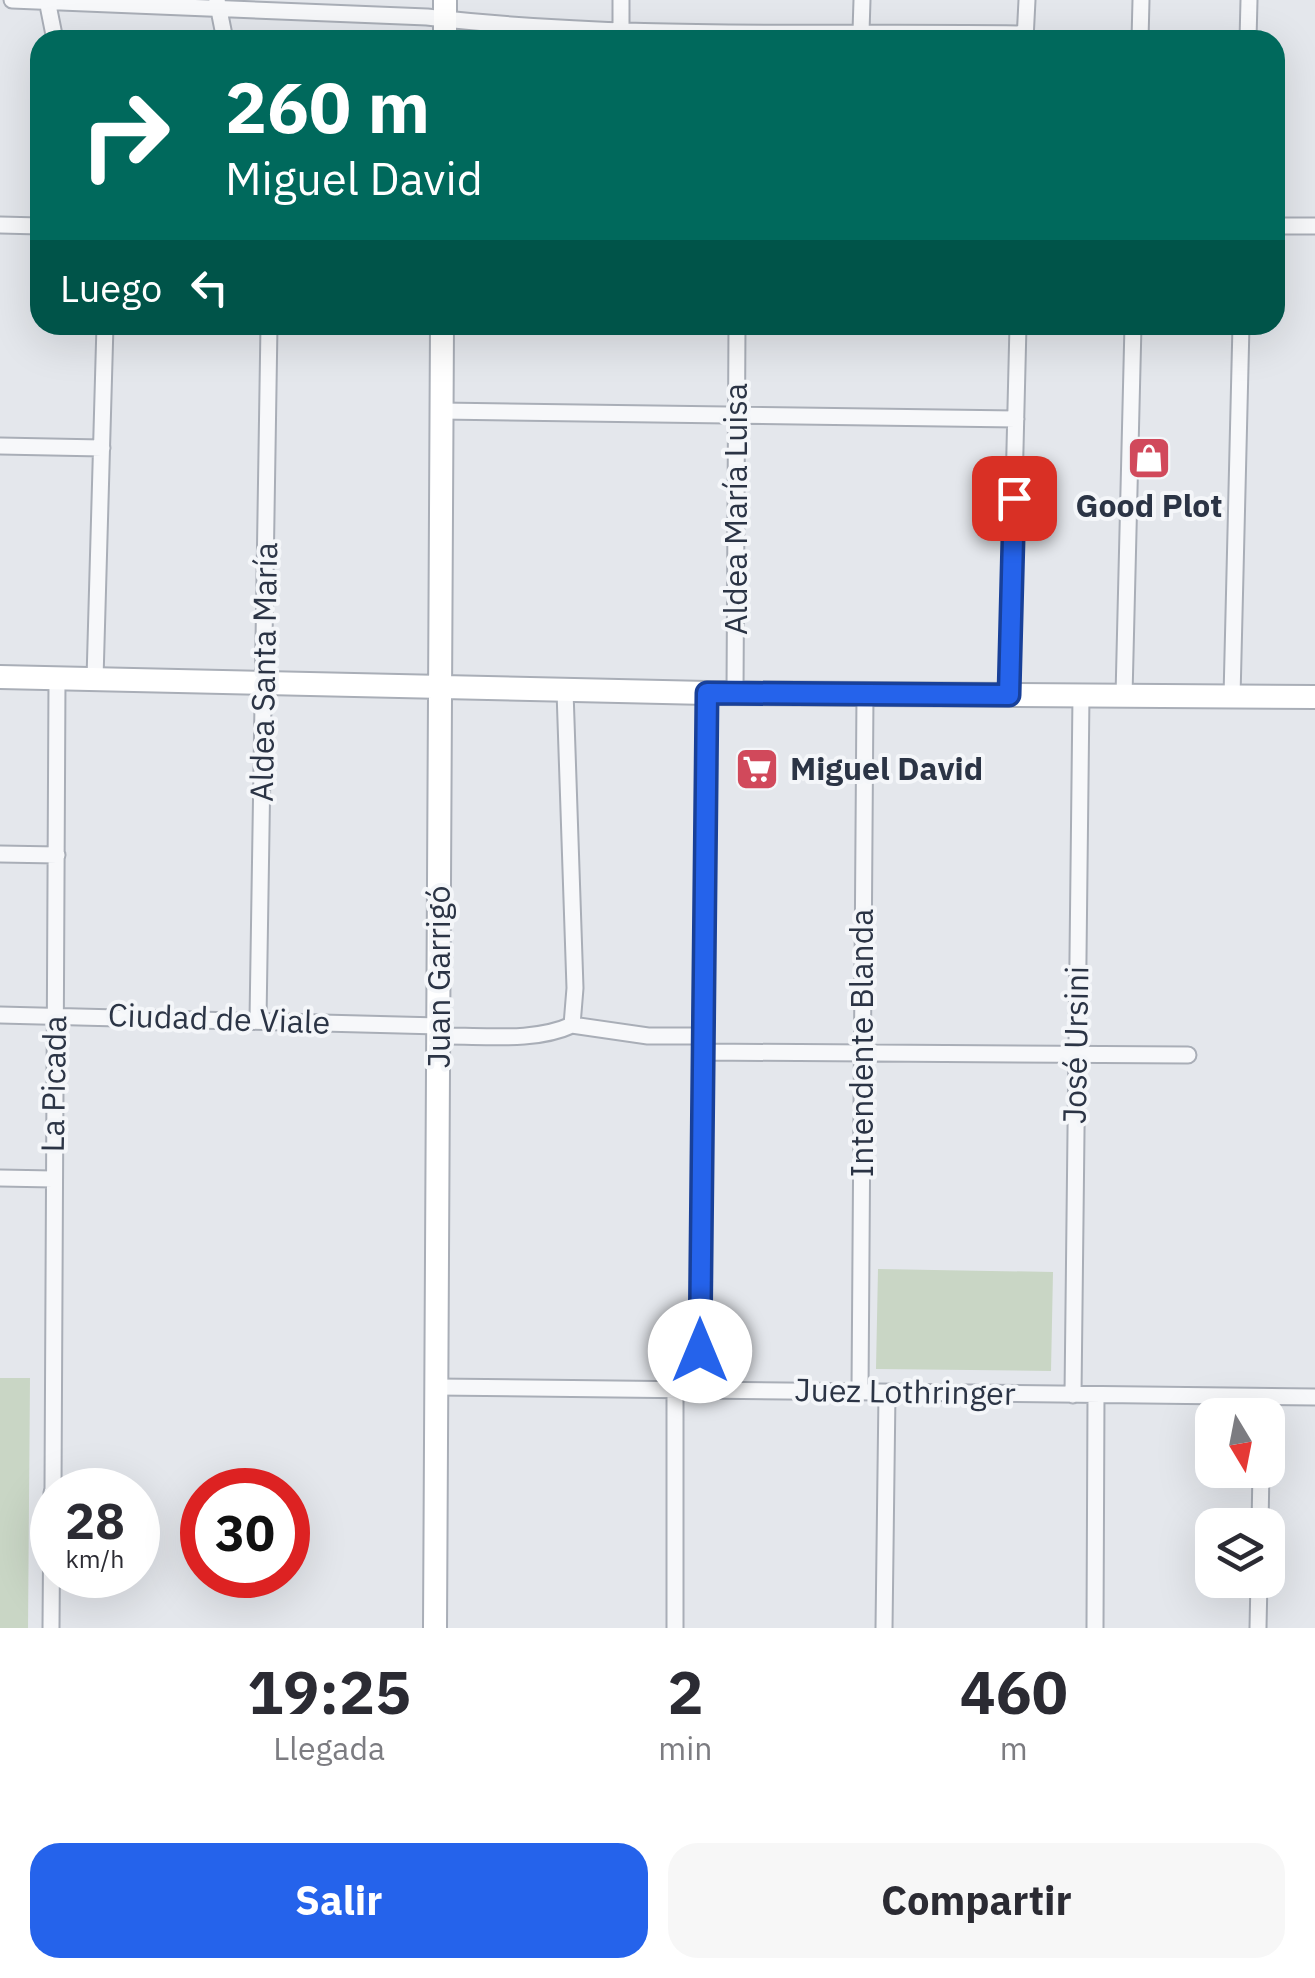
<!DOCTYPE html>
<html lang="es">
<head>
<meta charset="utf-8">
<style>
	body { margin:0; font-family:"IBM Plex Sans",sans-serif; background:#f7f7f7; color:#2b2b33; height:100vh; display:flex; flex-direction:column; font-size:38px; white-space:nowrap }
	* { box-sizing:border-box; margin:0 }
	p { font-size:32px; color:#7c7c81 }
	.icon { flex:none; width:55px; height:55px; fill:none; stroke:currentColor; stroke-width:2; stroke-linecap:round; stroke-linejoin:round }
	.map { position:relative; height:1628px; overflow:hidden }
	.drawer { display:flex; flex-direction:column; background:#fff; flex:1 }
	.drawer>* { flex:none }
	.guide { position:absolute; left:30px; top:30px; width:1255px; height:305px; border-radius:30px; box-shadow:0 10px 40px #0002; background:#00695c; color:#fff; overflow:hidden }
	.needle { width:65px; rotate:170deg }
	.buttons { position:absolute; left:1195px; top:1398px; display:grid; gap:20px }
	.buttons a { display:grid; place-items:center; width:90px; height:90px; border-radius:20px; background:#fff; box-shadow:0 10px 40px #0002; font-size:50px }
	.speed { position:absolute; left:30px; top:1468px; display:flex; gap:20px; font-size:50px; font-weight:700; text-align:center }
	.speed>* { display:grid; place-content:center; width:130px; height:130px; border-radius:50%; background:#fff; box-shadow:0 10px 40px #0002; line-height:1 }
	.speed small { font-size:25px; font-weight:400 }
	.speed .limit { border:15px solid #d22; background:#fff; color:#111 }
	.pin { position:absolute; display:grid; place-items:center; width:85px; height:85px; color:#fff; margin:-42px; border-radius:20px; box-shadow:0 5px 15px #0006 }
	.me { position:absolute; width:110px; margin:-55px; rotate:0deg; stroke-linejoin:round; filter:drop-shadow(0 0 8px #0008) }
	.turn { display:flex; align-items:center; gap:35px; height:210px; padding:0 30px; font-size:45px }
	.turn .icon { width:130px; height:130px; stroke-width:2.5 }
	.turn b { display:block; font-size:70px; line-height:85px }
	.then { display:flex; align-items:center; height:95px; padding:0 30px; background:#0003; gap:20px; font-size:38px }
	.eta { display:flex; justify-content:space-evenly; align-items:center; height:170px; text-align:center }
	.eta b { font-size:60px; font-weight:800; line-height:70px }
	.action { display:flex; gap:20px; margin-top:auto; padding:20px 30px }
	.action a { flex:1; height:115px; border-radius:30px; background:#2563eb; color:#fff; font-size:40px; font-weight:800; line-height:115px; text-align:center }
	.action a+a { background:#f7f7f7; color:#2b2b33 }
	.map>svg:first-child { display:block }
	.green { fill:#c9d6c5 }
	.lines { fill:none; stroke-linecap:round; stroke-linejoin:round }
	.street-casing { stroke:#a9aeb7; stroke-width:19 }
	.secondary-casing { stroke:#a9aeb7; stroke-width:26 }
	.street { stroke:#f7f8fa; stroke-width:15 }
	.secondary { stroke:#fff; stroke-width:22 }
	.route-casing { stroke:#184099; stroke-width:25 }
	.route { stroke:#2563eb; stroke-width:18 }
	.labels { text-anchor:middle; stroke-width:8; stroke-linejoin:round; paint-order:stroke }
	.poi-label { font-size:32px; font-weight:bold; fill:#2b3445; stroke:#f4f6f9 }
	.street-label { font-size:32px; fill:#2b3445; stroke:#f4f6f9 }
</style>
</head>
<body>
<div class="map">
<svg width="1315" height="1628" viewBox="0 0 1315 1628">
	<rect width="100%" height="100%" fill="#e4e7ec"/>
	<path class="green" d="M 878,1269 L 1053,1272 L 1051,1371 L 876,1369 Z
		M 0,1378 L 30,1378 L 28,1628 L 0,1628 Z"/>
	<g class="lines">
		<g class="street-casing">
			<path id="street" d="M 12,0 L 427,17 C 624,40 827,31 1025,34
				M 47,0 L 55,40
				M 217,0 L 225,40
				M 621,29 L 621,0
				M 861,32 L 862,0
				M 1025,40 L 1027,0
				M 1140,40 L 1141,0
				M 1248,40 L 1249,0
				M 0,225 L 40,226
				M 1275,226 L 1315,226
				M 441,411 L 1016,419
				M 0,446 L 102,448
				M 95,679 L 105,325
				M 735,693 L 737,325
				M 1009,695 L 1018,325
				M 1124,696 L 1133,325
				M 1232,697 L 1241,325
				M 0,854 L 57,855
				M 0,1015 L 439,1026
				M 258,1020 L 269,325
				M 572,1025 L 648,1036 L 701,1036
				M 439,1036 C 481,1035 533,1043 572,1025 L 575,988 L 565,691
				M 702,1052 L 1188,1055
				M 0,1178 L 53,1179
				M 436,1387 L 1315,1397
				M 700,1388 L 707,693
				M 860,1391 L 865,694
				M 1073,1395 L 1081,695
				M 53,1490 L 57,679
				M 1260,1525 L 1261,1470
				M 51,1628 L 52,1492
				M 675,1628 L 675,1389
				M 884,1628 L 887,1393
				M 1095,1628 L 1096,1395
				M 1258,1628 L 1259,1580"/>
		</g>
		<g class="secondary-casing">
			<path id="secondary" d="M 445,40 L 445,0
				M 0,677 L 707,693 L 1315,697
				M 435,1628 L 442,325"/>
		</g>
		<use href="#street" class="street"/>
		<use href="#secondary" class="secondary"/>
	</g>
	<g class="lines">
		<g class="route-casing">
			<path id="route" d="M 700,1351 L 707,693 L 1009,695 L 1014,498"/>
		</g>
		<use href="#route" class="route"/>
	</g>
	<defs>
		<g id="shop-square" transform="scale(2.25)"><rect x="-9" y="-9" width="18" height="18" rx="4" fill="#d1495b" stroke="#f4f6f9"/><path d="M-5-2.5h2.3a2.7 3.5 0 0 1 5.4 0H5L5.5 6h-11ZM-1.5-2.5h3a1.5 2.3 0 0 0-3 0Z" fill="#fff"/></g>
		<g id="supermarket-square" transform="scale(2.25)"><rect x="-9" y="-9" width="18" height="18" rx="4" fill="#d1495b" stroke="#f4f6f9"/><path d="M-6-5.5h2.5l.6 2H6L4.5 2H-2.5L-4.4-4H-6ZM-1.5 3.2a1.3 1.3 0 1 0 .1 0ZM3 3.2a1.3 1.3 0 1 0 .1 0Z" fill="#fff"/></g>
	</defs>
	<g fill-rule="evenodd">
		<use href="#shop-square" x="1149" y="458"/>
		<use href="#supermarket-square" x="757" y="769"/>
	</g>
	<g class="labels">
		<g class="poi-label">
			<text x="1149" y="517">Good Plot</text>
			<text x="790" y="780" text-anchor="start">Miguel David</text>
		</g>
		<g class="street-label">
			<text transform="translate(736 509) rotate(-90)" y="11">Aldea María Luisa</text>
			<text transform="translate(264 672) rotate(-89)" y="11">Aldea Santa María</text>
			<text transform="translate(439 977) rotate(-90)" y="11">Juan Garrigó</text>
			<text transform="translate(219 1019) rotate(2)" y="11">Ciudad de Viale</text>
			<text transform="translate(862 1043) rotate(-90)" y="11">Intendente Blanda</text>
			<text transform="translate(1076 1045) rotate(-89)" y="11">José Ursini</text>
			<text transform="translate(54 1084) rotate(-89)" y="11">La Picada</text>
			<text transform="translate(905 1392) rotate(1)" y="11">Juez Lothringer</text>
		</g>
	</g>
</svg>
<div class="buttons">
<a><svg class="needle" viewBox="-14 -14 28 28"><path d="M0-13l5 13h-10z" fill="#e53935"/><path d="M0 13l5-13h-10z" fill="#7c7c81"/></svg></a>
<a><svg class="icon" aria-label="layers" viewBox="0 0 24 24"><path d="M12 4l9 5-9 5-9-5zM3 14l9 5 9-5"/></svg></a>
</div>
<div class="speed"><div>28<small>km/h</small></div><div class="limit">30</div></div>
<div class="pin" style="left:1014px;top:498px;background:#d93025"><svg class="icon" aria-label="arrive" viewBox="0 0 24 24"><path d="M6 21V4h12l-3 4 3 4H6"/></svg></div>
<svg class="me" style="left:700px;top:1351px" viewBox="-20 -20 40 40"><circle r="19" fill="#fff"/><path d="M0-13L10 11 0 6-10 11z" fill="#2563eb"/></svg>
<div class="guide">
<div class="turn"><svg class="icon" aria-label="right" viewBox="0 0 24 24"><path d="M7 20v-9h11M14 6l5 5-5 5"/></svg><div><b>260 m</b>Miguel David</div></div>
<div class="then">Luego<svg class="icon" aria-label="left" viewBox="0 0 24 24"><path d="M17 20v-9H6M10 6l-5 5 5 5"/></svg></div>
</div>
</div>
<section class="drawer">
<div class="eta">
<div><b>19:25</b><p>Llegada</p></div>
<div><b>2</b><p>min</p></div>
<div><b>460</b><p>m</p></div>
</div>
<div class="action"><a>Salir</a><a>Compartir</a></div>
</section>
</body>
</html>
